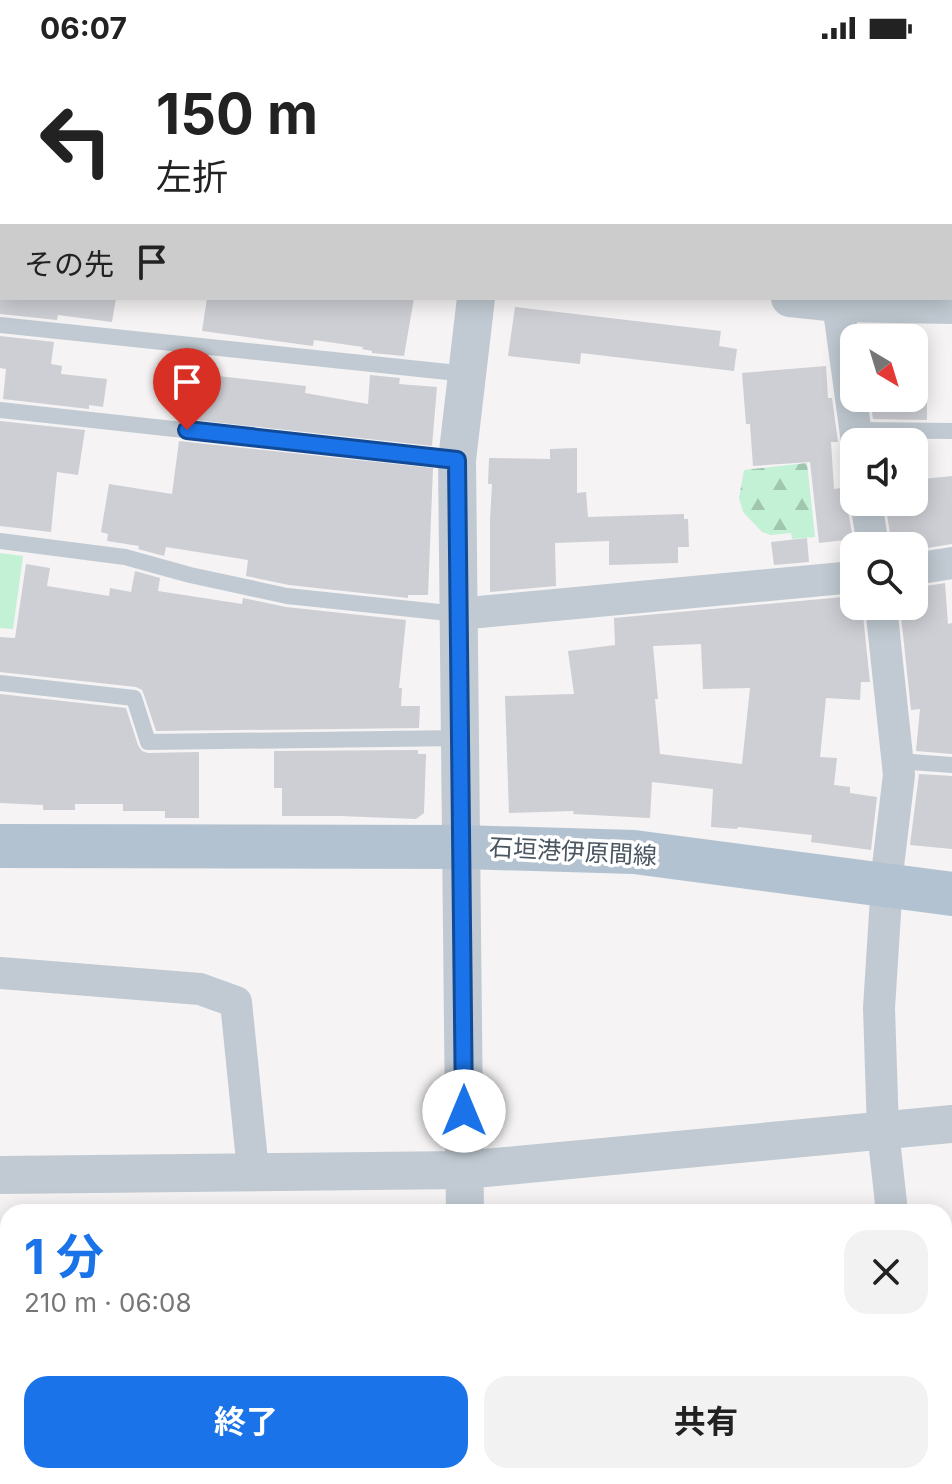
<!DOCTYPE html>
<html lang="ja">
<head>
<meta charset="utf-8">
<style>
	body { margin:0; font-family:Inter,"Noto Sans JP",sans-serif; background:#f2f2f2; color:#222; height:100vh; display:flex; flex-direction:column; font-size:30px; white-space:nowrap }
	* { box-sizing:border-box; margin:0 }
	p { font-size:26px; color:#767676 }
	.icon { flex:none; width:44px; height:44px; fill:none; stroke:currentColor; stroke-width:2; stroke-linecap:round; stroke-linejoin:round }
	.map { position:relative; flex:1; overflow:hidden }
	.details { position:absolute; left:0px; top:1148px; width:952px; height:280px; display:flex; flex-direction:column; background:#fff; border-radius:24px 24px 0 0; box-shadow:0 4px 20px #0003 }
	.details>* { flex:none }
	.guide { position:absolute; left:0px; top:0px; width:952px; height:244px; box-shadow:0 4px 20px #0003; background:#fff; color:#222; overflow:hidden }
	.needle { width:52px; rotate:142deg }
	.buttons { position:absolute; left:840px; top:268px; display:grid; gap:16px }
	.buttons a { display:grid; place-items:center; width:88px; height:88px; border-radius:16px; background:#fff; box-shadow:0 4px 20px #0003; font-size:40px }
	.pin { position:absolute; display:grid; place-items:center; width:68px; height:68px; color:#fff; margin:-82px -34px; border-radius:50% 50% 50% 0; rotate:-45deg; box-shadow:0 0 8px #0007 }
	.pin .icon { rotate:45deg }
	.me { position:absolute; width:88px; margin:-44px; rotate:0deg; stroke-linejoin:round; filter:drop-shadow(0 0 6px #0008) }
	.turn { display:flex; align-items:center; gap:28px; height:168px; padding:0 24px; font-size:36px }
	.turn .icon { width:104px; height:104px; stroke-width:2.5 }
	.turn b { display:block; font-size:56px; line-height:68px }
	.then { display:flex; align-items:center; height:76px; padding:0 24px; background:#0003; gap:16px; font-size:30px }
	.round { display:grid; place-items:center; flex:none; width:84px; height:84px; border-radius:24px; background:#f2f2f2 }
	.overview { display:flex; align-items:center; justify-content:space-between; height:136px; padding:0 24px }
	h1 { font-size:48px; font-weight:700; line-height:60px; color:#1a73e8 }
	.cta { display:flex; gap:16px; margin-top:auto; padding:16px 24px }
	.cta a { flex:1; height:92px; border-radius:24px; background:#1a73e8; color:#fff; font-size:32px; font-weight:700; line-height:92px; text-align:center }
	.cta a+a { background:#f2f2f2; color:#222 }
	.status { display:flex; justify-content:space-between; align-items:center; height:56px; padding:0 40px; background:#fff; direction:ltr }
	.status svg { height:22px; fill:currentColor }
	.map>svg:first-child { display:block }
	.grass { fill:url(#grass-dots) }
	.forest { fill:url(#forest-firs) }
	.garden { fill:#c3f1d5 }
	.building { fill:#cdcfd5; fill-rule:evenodd }
	.lines { fill:none; stroke-linecap:round; stroke-linejoin:round }
	.service { stroke:#c1cad2; stroke-width:16 }
	.minor { stroke:#c1cad2; stroke-width:32 }
	.tertiary { stroke:#c1cad2; stroke-width:38 }
	.primary { stroke:#b3c2d1; stroke-width:44 }
	.route-casing { stroke:#114b97; stroke-width:20 }
	.route { stroke:#1a73e8; stroke-width:14 }
	.labels { text-anchor:middle; stroke-width:7; stroke-linejoin:round; paint-order:stroke }
	.street-label { font-size:24px; fill:#4a5661; stroke:#fff }
</style>
</head>
<body>
<div class="status"><b>06:07</b><svg viewBox="0 0 49 12"><path d="M0 12V9h3v3zM5 12V6h3v6zM10 12V3h3v9zM15 12V0h3v12zM26 1h20v11H26zM47 4h2v5h-2z"/></svg></div>
<div class="map">
<svg width="952" height="1428" viewBox="0 0 952 1428">
	<defs>
		<pattern id="grass-dots" width="8" height="8" patternUnits="userSpaceOnUse" patternTransform="scale(2)"><rect width="8" height="8" fill="#c3f1d5"/><path d="M2 2h.1M6 6h.1" fill="none" stroke="#a0c6b0" stroke-width="1.8" stroke-linecap="round"/></pattern>
		<pattern id="forest-firs" width="22" height="20" patternUnits="userSpaceOnUse" patternTransform="scale(2)"><rect width="22" height="20" fill="#c3f1d5"/><path d="M5 1l3.5 6h-7zM16 11l3.5 6h-7z" fill="#a0c6b0"/></pattern>
	</defs>
	<rect width="100%" height="100%" fill="#f5f3f3"/>
	<path class="grass" d="M 467,0 L 952,0 L 952,95 L 950,94 L 950,2 L 466,2 Z"/>
	<path class="forest" d="M 807,407 L 815,481 L 792,483 L 791,477 L 771,479 L 762,476 L 743,456 L 739,442 L 744,414 Z"/>
	<path class="garden" d="M 0,497 L 23,500 L 13,573 L 0,572 Z"/>
	<path class="building" d="M 0,242 L 116,242 L 112,266 L 58,259 L 57,264 L 0,258 Z
		M 207,242 L 414,242 L 404,300 L 372,297 L 372,295 L 362,293 L 363,291 L 314,284 L 313,290 L 202,275 Z
		M 515,251 L 721,275 L 719,290 L 737,293 L 734,315 L 581,297 L 580,308 L 508,300 Z
		M 0,280 L 54,286 L 51,308 L 62,310 L 61,318 L 107,323 L 103,351 L 89,349 L 89,353 L 3,343 L 6,313 L 0,312 Z
		M 826,310 L 828,342 L 832,342 L 838,386 L 831,386 L 834,433 L 848,431 L 847,449 L 853,483 L 819,487 L 810,406 L 753,410 L 750,368 L 746,368 L 742,317 Z
		M 200,318 L 306,330 L 305,337 L 368,348 L 370,319 L 400,322 L 399,328 L 437,331 L 432,390 L 194,364 Z
		M 870,342 L 927,342 L 927,364 L 873,363 Z
		M 0,365 L 85,374 L 78,419 L 57,416 L 51,476 L 0,470 Z
		M 179,385 L 433,412 L 428,539 L 408,539 L 408,542 L 289,529 L 246,520 L 248,504 L 166,491 L 164,500 L 138,493 L 139,490 L 107,485 L 108,478 L 101,476 L 109,428 L 172,438 Z
		M 577,392 L 577,437 L 586,436 L 588,461 L 684,458 L 684,463 L 688,463 L 689,491 L 678,491 L 678,507 L 609,509 L 609,485 L 555,487 L 556,530 L 490,536 L 490,464 L 492,428 L 488,428 L 489,402 L 550,403 L 550,393 Z
		M 952,420 L 952,488 L 914,494 L 914,490 L 892,490 L 885,446 L 914,446 L 914,424 Z
		M 807,482 L 809,506 L 774,509 L 771,486 Z
		M 26,508 L 50,512 L 47,530 L 109,540 L 110,532 L 131,536 L 135,515 L 160,522 L 158,535 L 242,548 L 243,542 L 286,551 L 406,564 L 399,632 L 402,632 L 401,650 L 420,650 L 419,672 L 156,675 L 144,639 L 142,634 L 136,631 L 0,616 L 0,581 L 15,582 Z
		M 945,527 L 948,568 L 952,567 L 952,698 L 916,695 L 920,653 L 911,654 L 900,550 L 914,550 L 914,532 Z
		M 854,540 L 854,550 L 862,550 L 870,626 L 861,626 L 860,644 L 826,642 L 820,701 L 837,702 L 834,729 L 850,731 L 850,737 L 877,741 L 871,794 L 811,786 L 812,779 L 738,771 L 737,773 L 711,771 L 713,733 L 652,726 L 650,762 L 573,758 L 574,755 L 509,757 L 505,640 L 574,638 L 568,595 L 615,589 L 614,562 ZM 701,588 L 703,633 L 750,632 L 742,708 L 660,698 L 655,643 L 658,643 L 653,590 Z
		M 0,638 L 126,652 L 138,689 L 142,695 L 148,697 L 199,696 L 199,762 L 165,762 L 165,755 L 123,755 L 123,748 L 75,748 L 75,754 L 43,754 L 43,749 L 0,747 Z
		M 418,694 L 418,698 L 426,698 L 424,757 L 416,763 L 340,760 L 282,760 L 282,732 L 274,732 L 274,695 Z
		M 919,718 L 952,720 L 952,793 L 910,789 Z"/>
	<g class="lines">
		<path class="service" d="M 0,269 L 467,318
			M 0,354 L 457,404
			M 855,374 L 952,375
			M 0,485 L 125,501 L 190,519 L 287,540 L 458,558
			M 0,627 L 134,642 L 148,686 L 461,682
			M 898,705 L 952,709"/>
		<path class="minor" d="M 838,247 L 857,386
			M 866,446 L 873,490
			M 914,513 L 952,507
			M 881,550 L 899,719 L 888,810 L 879,952 L 883,1075 L 892,1156
			M 458,558 L 854,521
			M 0,917 L 200,933 L 236,946 L 253,1115
			M 0,1255 L 8,1255
			M 944,1337 L 952,1337
			M 0,1396 L 8,1396
			M 910,1428 L 910,1420"/>
		<path class="tertiary" d="M 0,136 L 2,136
			M 790,242 L 838,247 L 952,249
			M 0,1119 L 464,1114 L 952,1068
			M 465,1156 L 457,404 L 476,242
			M 476,1420 L 476,1428"/>
		<path class="primary" d="M 0,790 L 462,791 L 634,796 L 952,838"/>
	</g>
	<g class="lines">
		<g class="route-casing">
			<path id="route" d="M 187,374 L 457,404 L 464,1055"/>
		</g>
		<use href="#route" class="route"/>
	</g>
	<g class="labels">
		<g class="street-label">
			<text transform="translate(573 796) rotate(3)" y="8">石垣港伊原間線</text>
		</g>
	</g>
</svg>
<div class="buttons">
<a><svg class="needle" viewBox="-14 -14 28 28"><path d="M0-13l5 13h-10z" fill="#e53935"/><path d="M0 13l5-13h-10z" fill="#767676"/></svg></a>
<a><svg class="icon" aria-label="sound" viewBox="0 0 24 24"><path d="M4 9h4l5-4v14l-5-4H4zM17 9q2 3 0 6"/></svg></a>
<a><svg class="icon" aria-label="search" viewBox="0 0 24 24"><circle cx="10" cy="10" r="6"/><path d="M15 15l6 6"/></svg></a>
</div>
<div class="pin" style="left:187px;top:374px;background:#d93025"><svg class="icon" aria-label="arrive" viewBox="0 0 24 24"><path d="M6 21V4h12l-3 4 3 4H6"/></svg></div>
<svg class="me" style="left:464px;top:1055px" viewBox="-20 -20 40 40"><circle r="19" fill="#fff"/><path d="M0-13L10 11 0 6-10 11z" fill="#1a73e8"/></svg>
<div class="guide">
<div class="turn"><svg class="icon" aria-label="left" viewBox="0 0 24 24"><path d="M17 20v-9H6M10 6l-5 5 5 5"/></svg><div><b>150 m</b>左折</div></div>
<div class="then">その先<svg class="icon" aria-label="arrive" viewBox="0 0 24 24"><path d="M6 21V4h12l-3 4 3 4H6"/></svg></div>
</div>
<section class="details">
<div class="overview"><div><h1>1 分</h1><p>210 m · 06:08</p></div><a class="round"><svg class="icon" aria-label="close" viewBox="0 0 24 24"><path d="M6 6l12 12M18 6L6 18"/></svg></a></div>
<div class="cta"><a>終了</a><a>共有</a></div>
</section>
</div>
</body>
</html>
